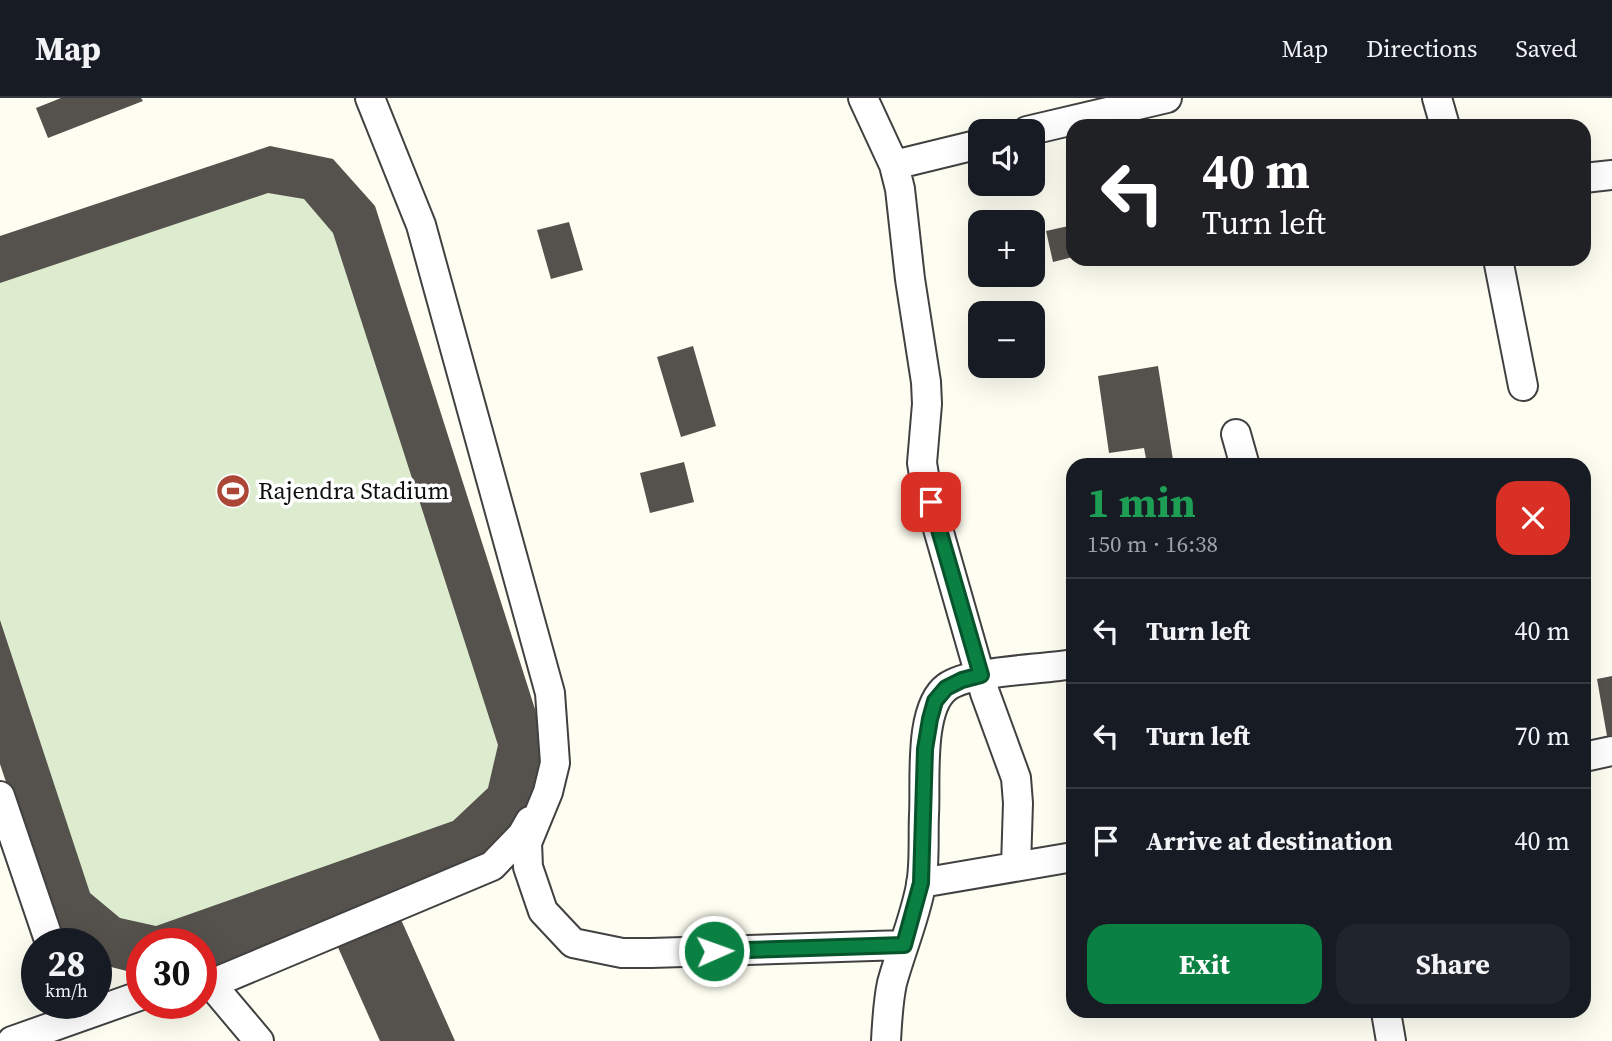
<!DOCTYPE html>
<html lang="en">
<head>
<meta charset="utf-8">
<style>
	body { margin:0; font-family:"Source Serif 4",serif; background:#20242c; color:#f1f3f6; height:100vh; display:flex; flex-direction:column; font-size:26px; white-space:nowrap }
	* { box-sizing:border-box; margin:0 }
	p { font-size:23px; color:#9ea1a6 }
	.icon { flex:none; width:38px; height:38px; fill:none; stroke:currentColor; stroke-width:2; stroke-linecap:round; stroke-linejoin:round }
	.map { position:relative; flex:1; overflow:hidden }
	.panel { position:absolute; left:1066px; top:360px; width:525px; height:560px; display:flex; flex-direction:column; background:#171b24; border-radius:21px; box-shadow:0 7px 28px #0002 }
	.panel>* { flex:none }
	.hud { position:absolute; left:1066px; top:21px; width:525px; height:147px; border-radius:21px; box-shadow:0 7px 28px #0002; background:#202124; color:#fff; overflow:hidden }
	.controls { position:absolute; left:968px; top:21px; display:grid; gap:14px }
	.controls a { display:grid; place-items:center; width:77px; height:77px; border-radius:14px; background:#171b24; box-shadow:0 7px 28px #0002; font-size:35px }
	.speed { position:absolute; left:21px; top:830px; display:flex; gap:14px; font-size:35px; font-weight:700; text-align:center }
	.speed>* { display:grid; place-content:center; width:91px; height:91px; border-radius:50%; background:#171b24; box-shadow:0 7px 28px #0002; line-height:1 }
	.speed small { font-size:18px; font-weight:400 }
	.speed .limit { border:10px solid #d22; background:#fff; color:#111 }
	.pin { position:absolute; display:grid; place-items:center; width:60px; height:60px; color:#fff; margin:-30px; border-radius:14px; box-shadow:0 4px 10px #0006 }
	.me { position:absolute; width:77px; margin:-38px; rotate:88deg; stroke-linejoin:round; filter:drop-shadow(0 0 5px #0008) }
	.turn { display:flex; align-items:center; gap:24px; height:147px; padding:0 21px; font-size:32px }
	.turn .icon { width:91px; height:91px; stroke-width:2.5 }
	.turn b { display:block; font-size:49px; line-height:60px }
	.round { display:grid; place-items:center; flex:none; width:74px; height:74px; border-radius:21px; background:#20242c }
	.head { display:flex; align-items:center; justify-content:space-between; height:119px; padding:0 21px }
	h1 { font-size:42px; font-weight:700; line-height:52px; color:#1e9e55 }
	.button { display:flex; gap:14px; margin-top:auto; padding:14px 21px }
	.button a { flex:1; height:80px; border-radius:21px; background:#0b8043; color:#fff; font-size:28px; font-weight:700; line-height:80px; text-align:center }
	.button a+a { background:#20242c; color:#f1f3f6 }
	ul { padding:0; list-style:none }
	li { display:flex; align-items:center; gap:21px; height:105px; padding:0 21px; border-top:2px solid #363941 }
	li div { flex:1 }
	li b { display:block; font-size:26px }
	li em { font-style:normal }
	header { display:flex; align-items:center; gap:42px; box-sizing:border-box; height:98px; padding:0 35px; background:#171b24; border-bottom:2px solid #363941 }
	header strong { font-size:33px }
	nav { display:flex; gap:38px; margin-inline-start:auto; font-size:24px }
	.map>svg:first-child { display:block }
	.pitch { fill:#ddeccf }
	.building { fill:#55514c }
	.lines { fill:none; stroke-linecap:round; stroke-linejoin:round }
	.minor-casing { stroke:#414141; stroke-width:32 }
	.minor { stroke:#fff; stroke-width:28 }
	.route-casing { stroke:#07532c; stroke-width:18 }
	.route { stroke:#0b8043; stroke-width:12 }
	.labels { text-anchor:middle; stroke-width:7; stroke-linejoin:round; paint-order:stroke }
	.poi-label { font-size:24px; fill:#0e0e0e; stroke:#fff; text-anchor:start }
</style>
</head>
<body>
<header>
<strong>Map</strong>
<nav><a>Map</a><a>Directions</a><a>Saved</a></nav>
</header>
<div class="map">
<svg width="1612" height="943" viewBox="0 0 1612 943">
	<rect width="100%" height="100%" fill="#fdfdf1"/>
	<path class="pitch" d="M 270,48 L 333,61 L 375,108 L 547,649 L 527,717 L 201,845 L 70,845 L 56,834 L 0,666 L 0,138 Z"/>
	<path class="building" d="M 61,0 L 141,0 L 143,3 L 48,40 L 36,10 Z
		M 1140,15 L 1141,28 L 1093,28 Z
		M 270,48 L 333,61 L 375,108 L 547,649 L 527,717 L 487,762 L 303,830 L 305,837 L 201,877 L 201,845 L 142,845 L 142,877 L 96,865 L 96,845 L 70,845 L 56,834 L 0,666 L 0,522 L 90,795 L 120,820 L 156,828 L 453,723 L 488,690 L 498,647 L 333,135 L 304,101 L 268,95 L 0,185 L 0,138 Z
		M 569,124 L 583,172 L 551,181 L 537,132 Z
		M 1073,127 L 1073,159 L 1053,164 L 1046,133 Z
		M 693,248 L 716,328 L 681,339 L 657,259 Z
		M 1158,268 L 1173,362 L 1147,366 L 1144,350 L 1109,355 L 1098,278 Z
		M 684,364 L 694,404 L 650,415 L 640,375 Z
		M 1612,578 L 1612,637 L 1607,638 L 1597,581 Z
		M 399,817 L 455,943 L 380,943 L 336,845 Z"/>
	<g class="lines">
		<g class="minor-casing">
			<path id="minor" d="M 370,0 L 421,127 L 550,595 L 555,665 L 548,694 L 527,745 L 528,769 L 543,813 L 573,845 L 622,855 L 651,855 L 904,847
				M 863,0 L 894,67 L 900,91 L 910,181 L 926,284 L 927,306 L 922,365 L 926,389 L 985,595 L 1016,680 L 1018,705 L 1016,768
				M 1437,0 L 1445,28
				M 1027,33 L 1167,0
				M 894,67 L 980,46
				M 1584,80 L 1612,77
				M 1498,161 L 1523,288
				M 1236,336 L 1245,368
				M 1584,659 L 1612,653
				M 0,698 L 50,845
				M 921,785 L 1073,759
				M 211,886 L 492,768 L 522,737 L 530,723
				M 201,887 L 211,886 L 259,943
				M 1386,914 L 1391,943
				M 12,943 L 142,897
				M 886,943 C 887,923 888,904 892,885 C 901,852 915,820 921,787 C 925,765 923,740 924,717 C 926,685 918,610 947,589 C 971,572 1041,572 1073,566"/>
		</g>
		<use href="#minor" class="minor"/>
	</g>
	<g class="lines">
		<g class="route-casing">
			<path id="route" d="M 714,853 L 904,847 L 921,785 L 925,651 L 930,621 L 935,603 L 946,590 L 962,582 L 981,577 L 931,404"/>
		</g>
		<use href="#route" class="route"/>
	</g>
	<defs>
		<g id="stadium-disc" transform="scale(1.75)"><circle r="9.5" fill="#ac4738" stroke="#fff"/><path d="M0-5a6.5 5 0 1 0 0 10a6.5 5 0 1 0 0-10ZM-3.5-1.8h7v3.6h-7Z" fill="#fff"/></g>
	</defs>
	<g fill-rule="evenodd">
		<use href="#stadium-disc" x="233" y="393"/>
	</g>
	<g class="labels">
		<g class="poi-label">
			<text x="258" y="401">Rajendra Stadium</text>
		</g>
	</g>
</svg>
<div class="controls">
<a><svg class="icon" aria-label="sound" viewBox="0 0 24 24"><path d="M4 9h4l5-4v14l-5-4H4zM17 9q2 3 0 6"/></svg></a>
<a>+</a>
<a>−</a>
</div>
<div class="speed"><div>28<small>km/h</small></div><div class="limit">30</div></div>
<div class="pin" style="left:931px;top:404px;background:#d93025"><svg class="icon" aria-label="arrive" viewBox="0 0 24 24"><path d="M6 21V4h12l-3 4 3 4H6"/></svg></div>
<svg class="me" style="left:714px;top:853px" viewBox="-20 -20 40 40"><circle r="17" fill="#0b8043" stroke="#fff" stroke-width="3"/><path d="M0-11L8 9 0 5-8 9z" fill="#fff"/></svg>
<div class="hud">
<div class="turn"><svg class="icon" aria-label="left" viewBox="0 0 24 24"><path d="M17 20v-9H6M10 6l-5 5 5 5"/></svg><div><b>40 m</b>Turn left</div></div>
</div>
<section class="panel">
<div class="head"><div><h1>1 min</h1><p>150 m · 16:38</p></div><a class="round" style="background:#d93025;color:#fff"><svg class="icon" aria-label="close" viewBox="0 0 24 24"><path d="M6 6l12 12M18 6L6 18"/></svg></a></div>
<ul>
<li><svg class="icon" aria-label="left" viewBox="0 0 24 24"><path d="M17 20v-9H6M10 6l-5 5 5 5"/></svg><div><b>Turn left</b></div><em>40 m</em></li>
<li><svg class="icon" aria-label="left" viewBox="0 0 24 24"><path d="M17 20v-9H6M10 6l-5 5 5 5"/></svg><div><b>Turn left</b></div><em>70 m</em></li>
<li><svg class="icon" aria-label="arrive" viewBox="0 0 24 24"><path d="M6 21V4h12l-3 4 3 4H6"/></svg><div><b>Arrive at destination</b></div><em>40 m</em></li>
</ul>
<div class="button"><a>Exit</a><a>Share</a></div>
</section>
</div>
</body>
</html>
